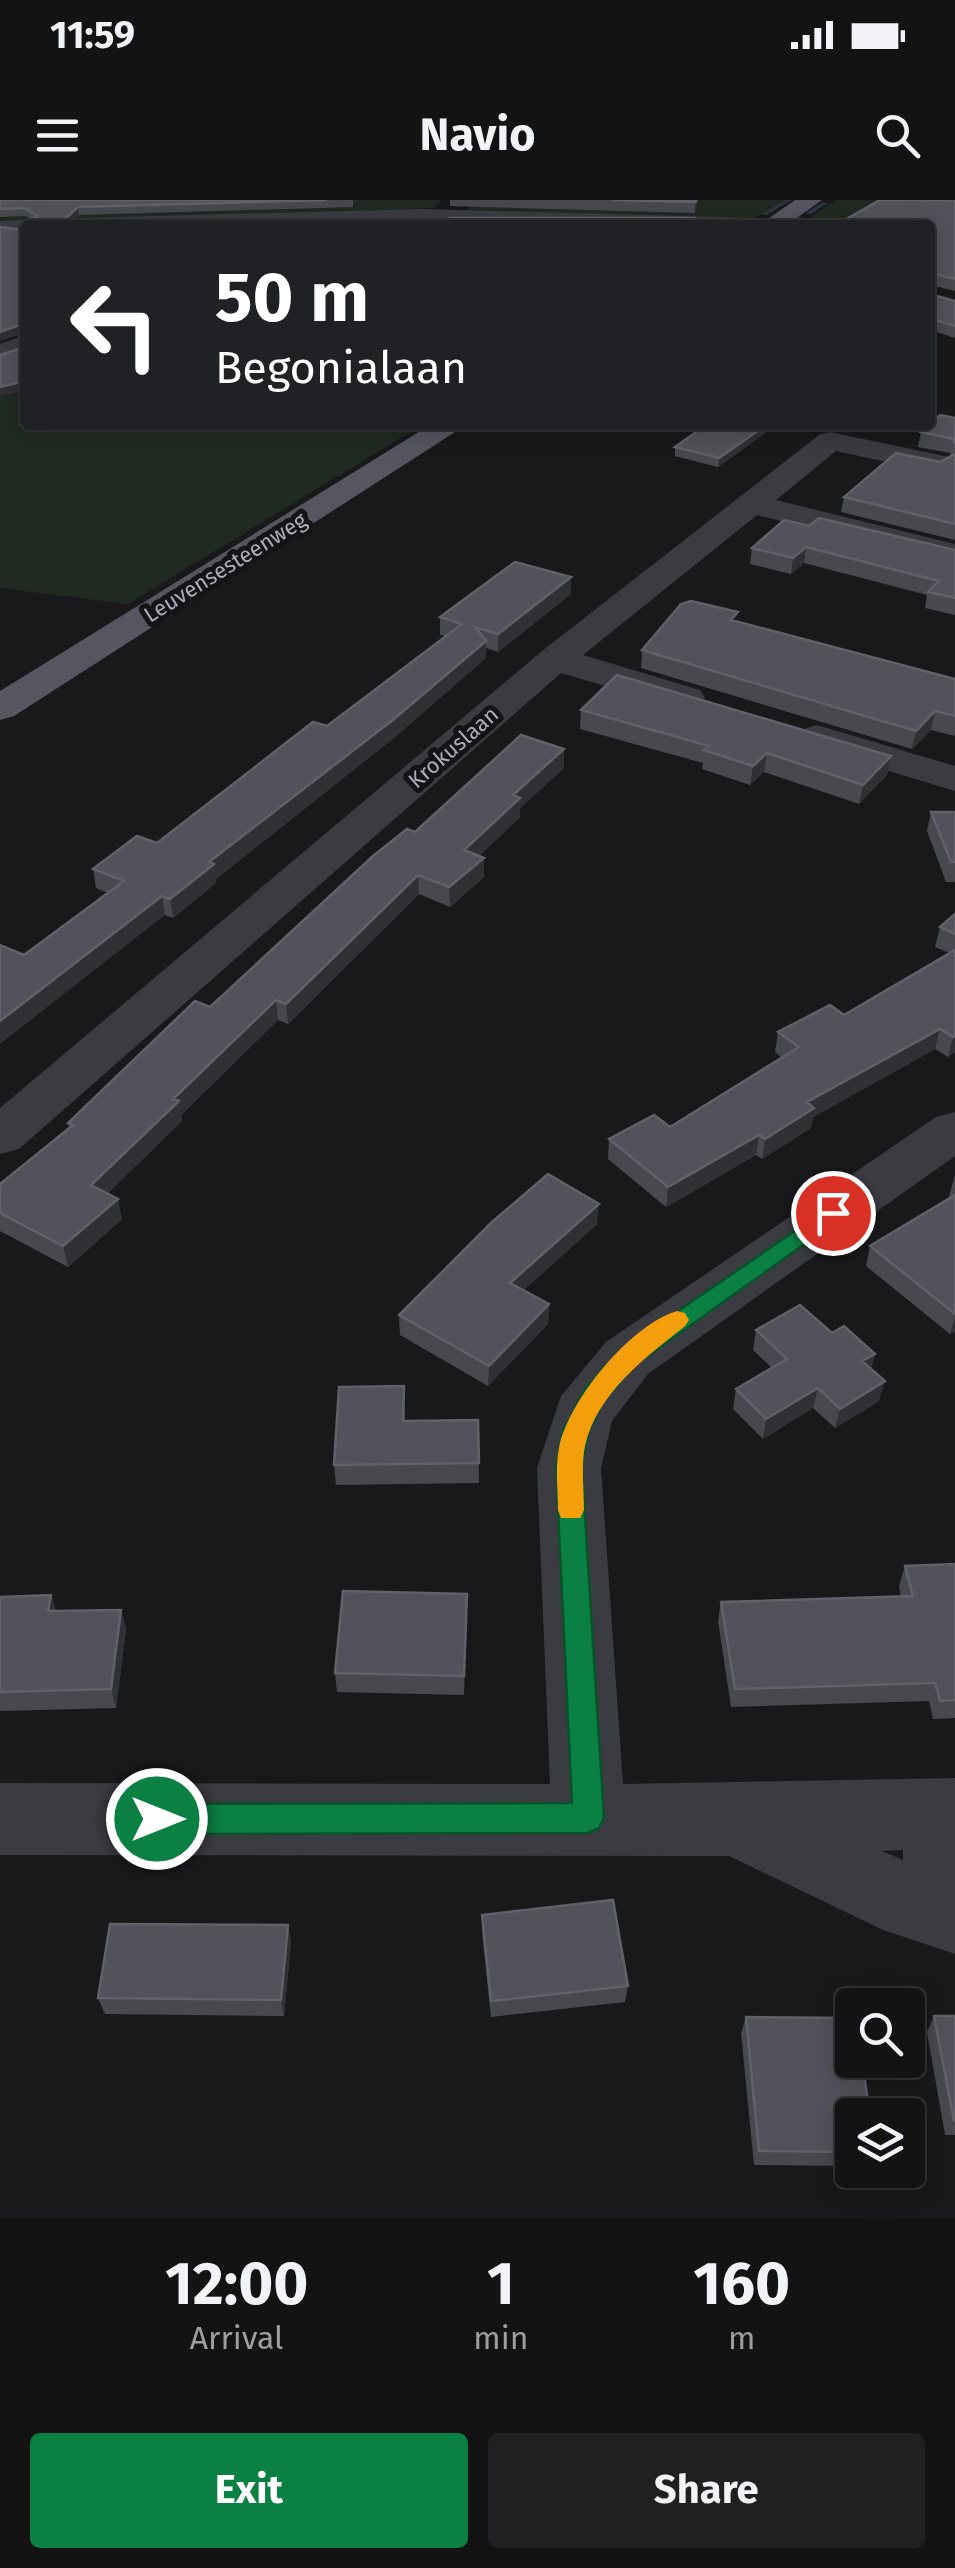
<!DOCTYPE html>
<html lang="en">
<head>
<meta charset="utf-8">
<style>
	body { margin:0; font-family:"Fira Sans",sans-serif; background:#202022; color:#f1f3f6; height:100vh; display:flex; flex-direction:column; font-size:38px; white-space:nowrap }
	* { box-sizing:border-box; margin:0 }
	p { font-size:32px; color:#9d9ea0 }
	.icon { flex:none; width:55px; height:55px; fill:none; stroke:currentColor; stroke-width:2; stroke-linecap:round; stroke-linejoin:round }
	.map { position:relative; height:2018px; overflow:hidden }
	.drawer { display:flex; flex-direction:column; background:#131314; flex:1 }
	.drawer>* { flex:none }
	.guide { position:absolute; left:20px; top:20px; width:915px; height:210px; border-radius:10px; box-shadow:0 5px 25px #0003,0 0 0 2px #323234; background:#202124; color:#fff; overflow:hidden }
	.controls { position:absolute; left:835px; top:1788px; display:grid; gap:20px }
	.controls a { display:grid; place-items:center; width:90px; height:90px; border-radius:10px; background:#131314; box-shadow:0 5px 25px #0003,0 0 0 2px #323234; font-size:50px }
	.pin { position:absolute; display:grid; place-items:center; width:85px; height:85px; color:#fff; margin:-42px; border:5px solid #fff; border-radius:50%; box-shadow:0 2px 10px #0007 }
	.me { position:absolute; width:110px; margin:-55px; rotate:90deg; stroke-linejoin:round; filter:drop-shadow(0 0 8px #0008) }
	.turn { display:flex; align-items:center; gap:35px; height:210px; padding:0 30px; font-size:45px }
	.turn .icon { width:130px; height:130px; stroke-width:2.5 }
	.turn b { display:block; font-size:70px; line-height:85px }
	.eta { display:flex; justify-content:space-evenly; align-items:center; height:170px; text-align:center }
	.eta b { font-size:60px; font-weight:700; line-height:70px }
	.cta { display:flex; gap:20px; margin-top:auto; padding:20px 30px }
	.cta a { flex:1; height:115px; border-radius:10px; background:#0b8043; color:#fff; font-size:40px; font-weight:700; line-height:115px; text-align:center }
	.cta a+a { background:#202022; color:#f1f3f6 }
	.status { display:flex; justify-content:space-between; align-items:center; height:70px; padding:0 50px; background:#131314; direction:ltr }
	.status svg { height:28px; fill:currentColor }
	header { display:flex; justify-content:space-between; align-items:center; height:130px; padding:0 30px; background:#131314; font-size:45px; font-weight:700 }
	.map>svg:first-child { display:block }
	.green { fill:#202a22 }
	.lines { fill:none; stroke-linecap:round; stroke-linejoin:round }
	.stream { fill:#2d3540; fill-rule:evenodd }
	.minor { fill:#3b3b42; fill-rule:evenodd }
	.major { fill:#555660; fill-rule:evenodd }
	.wall { fill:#47494e }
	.shaded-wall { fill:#303135 }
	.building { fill:#52535a; stroke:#606169; stroke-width:2.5 }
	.route { fill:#0b8043; stroke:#07532c; stroke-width:2.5 }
	.slow { fill:#f59e0b }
	.labels { text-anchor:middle; stroke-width:10; stroke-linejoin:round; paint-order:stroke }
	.far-street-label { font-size:22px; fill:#aaadbc; stroke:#141416 }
</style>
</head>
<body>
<div class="status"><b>11:59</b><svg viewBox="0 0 49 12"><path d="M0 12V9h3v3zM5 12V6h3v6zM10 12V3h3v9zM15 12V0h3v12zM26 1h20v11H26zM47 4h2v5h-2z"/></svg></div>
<header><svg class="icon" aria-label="menu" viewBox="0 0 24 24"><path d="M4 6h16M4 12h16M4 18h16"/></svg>Navio<svg class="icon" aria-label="search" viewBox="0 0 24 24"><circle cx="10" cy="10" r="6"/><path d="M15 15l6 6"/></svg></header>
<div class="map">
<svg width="955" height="2018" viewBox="0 0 955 2018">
	<rect width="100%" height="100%" fill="#19191b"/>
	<path class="green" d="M 0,0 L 442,0 L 435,8 L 0,24 Z
		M 473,0 L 792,0 L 753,19 L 467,12 Z
		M 836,0 L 955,0 L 955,87 L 930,86 L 930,25 L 799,25 Z
		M 25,151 L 25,225 L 422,225 L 128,404 L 0,388 L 0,161 Z"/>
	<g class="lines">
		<path class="stream" d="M 785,0 L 792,0 L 767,15 L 762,14 Z
			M 823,2 L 828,3 L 811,14 L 807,14 L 807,12 Z
			M 799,17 L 804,18 L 794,25 L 787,25 Z"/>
		<path class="minor" d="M 421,9 L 755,18 L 767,25 L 69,25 L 81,18 Z
			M 25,20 L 36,25 L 25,25 L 25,34 L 0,35 L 0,21 Z
			M 25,135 L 25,153 L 0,162 L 0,144 Z
			M 830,232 L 949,257 L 954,264 L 938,273 L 836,251 L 776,300 L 955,344 L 955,364 L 757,315 L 583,455 L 700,490 L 705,498 L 700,506 L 686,510 L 561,473 L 19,949 L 0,954 L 0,908 L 542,451 L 819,235 Z
			M 817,525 L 955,566 L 955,591 L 803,545 L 797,537 L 803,529 Z
			M 955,912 L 955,956 L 648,1174 L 612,1221 L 601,1268 L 623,1584 L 955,1578 L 955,1754 L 883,1730 L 729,1656 L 0,1655 L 0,1583 L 550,1584 L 537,1268 L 561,1196 L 606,1142 L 936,917 ZM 903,1650 L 903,1660 L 882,1651 Z"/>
		<path class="major" d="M 795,0 L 822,0 L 787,25 L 759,25 Z
			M 430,225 L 466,225 L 14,516 L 0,520 L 0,491 Z"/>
	</g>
	<path class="wall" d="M 0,0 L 353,0 L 353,7 L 79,15 L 74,20 L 31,19 L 25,16 L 0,17 Z
		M 450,0 L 696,0 L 695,13 L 450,6 Z
		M 955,0 L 955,91 L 930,85 L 930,25 Z
		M 930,94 L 955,101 L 955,138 L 930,130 Z
		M 955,218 L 955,340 L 841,312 L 844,297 L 951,256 L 950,253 L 918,247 L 921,232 Z
		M 766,225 L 765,233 L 718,267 L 675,256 L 675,247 Z
		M 809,326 L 955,350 L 955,415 L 925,408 L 927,395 L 804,363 L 791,374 L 750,364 L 752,348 Z
		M 571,377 L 571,394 L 498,452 L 486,448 L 486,458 L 395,537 L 216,679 L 216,683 L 173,718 L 165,715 L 24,755 L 108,693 L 96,688 L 93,669 L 157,643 L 327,526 L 446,436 L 440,435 L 440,417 Z
		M 737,422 L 955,479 L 955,536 L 931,530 L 912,549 L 641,468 L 642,450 Z
		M 581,510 L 891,556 L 887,575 L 859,604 L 764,572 L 750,585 L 702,569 L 703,563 L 580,529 Z
		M 564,568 L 520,608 L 520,617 L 479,656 L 484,658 L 484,677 L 450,707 L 419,694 L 288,824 L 278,820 L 181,915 L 182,921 L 107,994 L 122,1019 L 68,1067 L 0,1031 L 0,984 L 69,927 L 68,923 L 210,807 L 415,632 Z
		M 931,612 L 955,612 L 955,682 L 946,682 L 927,631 Z
		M 955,714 L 955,852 L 948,857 L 935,849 L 813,917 L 811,928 L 762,959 L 756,955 L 666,1007 L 608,959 L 609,939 L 670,927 L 782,858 L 775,852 L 778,832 L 844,815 L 950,753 L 935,747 L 940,727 Z
		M 955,975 L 955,1131 L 950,1134 L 866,1066 L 870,1046 L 950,998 L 949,996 Z
		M 597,1024 L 524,1090 L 549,1104 L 548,1124 L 488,1186 L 400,1135 L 399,1115 Z
		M 756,1130 L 832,1133 L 875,1154 L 871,1169 L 879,1201 L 835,1228 L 813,1208 L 763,1239 L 733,1209 L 736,1189 L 772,1168 L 753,1150 Z
		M 404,1186 L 405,1221 L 478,1220 L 479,1283 L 336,1285 L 334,1265 Z
		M 955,1364 L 955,1518 L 933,1519 L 929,1501 L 731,1507 L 718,1421 L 721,1402 L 901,1397 L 899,1386 L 905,1366 Z
		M 467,1394 L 464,1495 L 337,1492 L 335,1473 Z
		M 51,1395 L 56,1411 L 121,1410 L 126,1429 L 116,1508 L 0,1511 L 0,1397 Z
		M 482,1715 L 628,1786 L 625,1802 L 491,1817 L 482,1732 Z
		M 288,1725 L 291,1742 L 284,1816 L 105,1814 L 98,1798 Z
		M 934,1816 L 955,1816 L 955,1935 L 945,1935 L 927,1832 Z
		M 746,1817 L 852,1915 L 852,1966 L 754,1965 L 741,1833 Z"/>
	<path class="shaded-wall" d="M 78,7 L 79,15 L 69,25 L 65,19 Z
		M 25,123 L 25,133 L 0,141 L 0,132 Z
		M 25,181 L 25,191 L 0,196 L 0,187 Z
		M 766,225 L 765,233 L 718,267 L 719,258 Z
		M 806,347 L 804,363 L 791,374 L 793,358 Z
		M 571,377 L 571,394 L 498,452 L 498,434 Z
		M 486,441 L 486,458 L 395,537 L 216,679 L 216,683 L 173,718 L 170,699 L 209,662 Z
		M 935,511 L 931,530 L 912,549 L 916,531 Z
		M 564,549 L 564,568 L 520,608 L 520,617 L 464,670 L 464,650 L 513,595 Z
		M 767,553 L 764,572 L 750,585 L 753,566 Z
		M 891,556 L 887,575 L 859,604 L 863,585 Z
		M 484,658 L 484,677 L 450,707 L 449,687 Z
		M 418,675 L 419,694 L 288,824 L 286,804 Z
		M 162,696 L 165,715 L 0,844 L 0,821 Z
		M 276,800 L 278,820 L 181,915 L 182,921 L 95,1005 L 91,985 L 173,899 Z
		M 940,829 L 935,849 L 813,917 L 811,928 L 762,959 L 765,939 L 807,902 Z
		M 955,836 L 955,852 L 948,857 L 953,837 Z
		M 759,935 L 756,955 L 666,1007 L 668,987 Z
		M 118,999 L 122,1019 L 68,1067 L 63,1046 Z
		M 599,1004 L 597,1024 L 510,1103 L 510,1083 Z
		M 549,1104 L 548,1124 L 488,1186 L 489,1166 Z
		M 955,1117 L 955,1131 L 950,1134 Z
		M 875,1154 L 870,1174 L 862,1161 Z
		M 885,1181 L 879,1201 L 835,1228 L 840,1209 Z
		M 818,1188 L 813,1208 L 763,1239 L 766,1219 Z
		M 51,1395 L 57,1414 L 48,1411 Z
		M 121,1410 L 126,1429 L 116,1508 L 111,1489 Z
		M 288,1725 L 291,1742 L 284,1816 L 281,1800 Z"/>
	<path class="building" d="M 0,0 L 326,0 L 78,7 L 65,19 L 356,21 L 357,25 L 26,25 L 27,21 L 38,16 L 24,8 L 0,9 Z
		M 613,0 L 696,0 L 696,2 Z
		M 880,0 L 955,0 L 955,79 L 930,73 L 930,25 L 836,25 Z
		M 450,18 L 695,18 L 694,25 L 450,25 Z
		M 0,27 L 24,30 L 25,27 L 25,123 L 0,132 Z
		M 930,94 L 955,101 L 955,126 L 930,118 Z
		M 25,147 L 25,181 L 0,187 L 0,155 Z
		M 940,215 L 955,218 L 955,244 L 953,239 L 921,232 Z
		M 706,225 L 766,225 L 719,258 L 675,247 Z
		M 896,253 L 940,262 L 955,254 L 955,324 L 844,297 Z
		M 819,318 L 955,350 L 955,398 L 928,392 L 939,381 L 806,347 L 793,358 L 752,348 L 784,320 L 809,326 Z
		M 515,362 L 571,377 L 498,434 L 475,427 L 486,441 L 394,519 L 209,662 L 214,664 L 170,699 L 162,696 L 0,821 L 0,745 L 24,755 L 124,681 L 93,669 L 137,636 L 157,643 L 313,522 L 327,526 L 462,424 L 440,417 Z
		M 691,401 L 738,412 L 731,420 L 955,479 L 955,516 L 935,511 L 916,531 L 642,450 L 681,404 Z
		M 617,475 L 891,556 L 863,585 L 767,553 L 753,566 L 704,550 L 709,546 L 581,510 Z
		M 521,535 L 564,549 L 513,595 L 520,598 L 464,650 L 484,658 L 449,687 L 418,675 L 286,804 L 276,800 L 173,899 L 179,901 L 91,985 L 118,999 L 63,1046 L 0,1013 L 0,984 L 73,925 L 68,923 L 195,801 L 210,807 L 373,656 L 407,629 L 415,632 Z
		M 931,612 L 955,612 L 955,662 L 951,662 Z
		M 955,714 L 955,734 L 940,727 Z
		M 955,750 L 955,836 L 953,837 L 940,829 L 807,902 L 814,908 L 765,939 L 759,935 L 668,987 L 609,939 L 654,915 L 670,927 L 799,847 L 778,832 L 830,805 L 844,815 Z
		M 548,974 L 599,1004 L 510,1083 L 549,1104 L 489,1166 L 399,1115 L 492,1022 Z
		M 955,995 L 955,1114 L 870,1046 Z
		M 800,1105 L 832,1133 L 844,1126 L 875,1154 L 862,1161 L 885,1181 L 840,1209 L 818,1188 L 766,1219 L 736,1189 L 787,1159 L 756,1130 Z
		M 404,1186 L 403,1221 L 478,1220 L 479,1263 L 334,1265 L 339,1187 Z
		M 955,1364 L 955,1500 L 940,1501 L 935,1483 L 735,1489 L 721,1402 L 913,1396 L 905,1366 Z
		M 343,1391 L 467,1394 L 464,1476 L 335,1473 Z
		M 51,1395 L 48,1411 L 121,1410 L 111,1489 L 0,1492 L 0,1397 Z
		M 613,1700 L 628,1786 L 491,1801 L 482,1715 Z
		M 110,1724 L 288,1725 L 281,1800 L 98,1798 Z
		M 934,1816 L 955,1816 L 955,1921 L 954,1921 Z
		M 746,1817 L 852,1818 L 852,1860 L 862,1860 L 870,1915 L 852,1915 L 852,1952 L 759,1951 Z"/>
	<path class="route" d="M 833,1005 L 845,1013 L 841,1018 L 635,1165 L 603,1202 L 588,1233 L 582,1268 L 604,1618 L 599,1628 L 588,1633 L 157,1634 L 146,1629 L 142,1619 L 146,1609 L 157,1604 L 572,1603 L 556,1268 L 562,1233 L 585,1189 L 618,1152 Z"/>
	<path class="slow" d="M 677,1111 L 685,1113 L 689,1120 L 685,1126 C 645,1158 597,1193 585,1246 C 581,1265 584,1290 584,1310 L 580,1318 L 561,1318 L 558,1310 C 558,1290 555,1267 559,1248 C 568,1201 630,1125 677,1111 Z"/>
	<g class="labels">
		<g class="far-street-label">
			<text transform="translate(225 367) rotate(-32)" y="8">Leuvensesteenweg</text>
			<text transform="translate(453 547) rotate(-41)" y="8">Krokuslaan</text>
		</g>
	</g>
</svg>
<div class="controls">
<a><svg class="icon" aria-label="search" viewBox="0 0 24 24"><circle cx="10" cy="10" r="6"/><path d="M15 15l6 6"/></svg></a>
<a><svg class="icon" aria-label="layers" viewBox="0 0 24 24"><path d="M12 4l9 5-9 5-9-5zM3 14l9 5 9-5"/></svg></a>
</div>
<div class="pin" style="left:833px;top:1013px;background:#d93025"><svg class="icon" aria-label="arrive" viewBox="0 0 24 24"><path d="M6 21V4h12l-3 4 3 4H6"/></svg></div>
<svg class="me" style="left:157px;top:1619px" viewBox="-20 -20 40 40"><circle r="17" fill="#0b8043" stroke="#fff" stroke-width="3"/><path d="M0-11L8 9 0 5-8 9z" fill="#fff"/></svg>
<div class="guide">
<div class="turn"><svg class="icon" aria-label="left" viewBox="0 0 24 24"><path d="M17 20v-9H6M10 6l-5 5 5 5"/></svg><div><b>50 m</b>Begonialaan</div></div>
</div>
</div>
<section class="drawer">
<div class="eta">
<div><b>12:00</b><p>Arrival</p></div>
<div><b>1</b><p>min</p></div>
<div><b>160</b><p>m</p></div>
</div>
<div class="cta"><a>Exit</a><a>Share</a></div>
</section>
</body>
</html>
